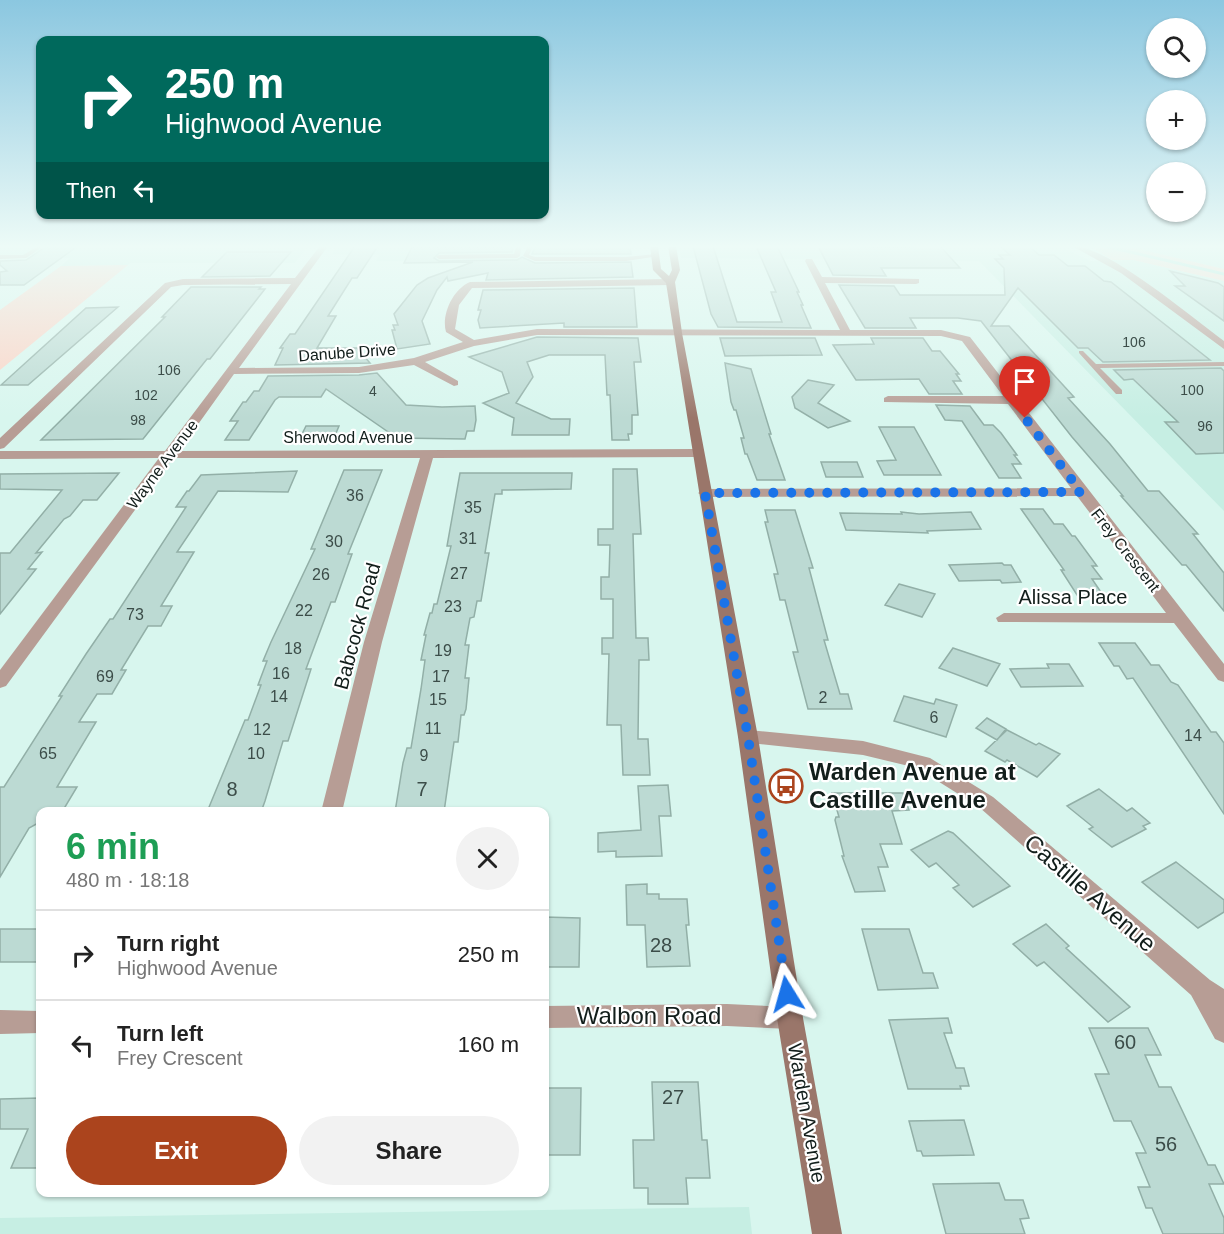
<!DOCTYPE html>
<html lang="en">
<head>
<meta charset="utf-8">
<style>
	body { margin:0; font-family:Arial,sans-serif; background:#f2f2f2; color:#222; height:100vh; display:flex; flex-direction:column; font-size:22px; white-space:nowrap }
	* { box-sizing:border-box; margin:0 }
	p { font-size:20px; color:#767676 }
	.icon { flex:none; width:33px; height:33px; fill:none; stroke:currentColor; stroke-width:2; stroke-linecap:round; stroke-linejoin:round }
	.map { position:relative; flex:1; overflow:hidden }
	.panel { position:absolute; left:36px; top:807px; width:513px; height:390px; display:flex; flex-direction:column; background:#fff; border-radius:12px; box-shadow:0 2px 4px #0004 }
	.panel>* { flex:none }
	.top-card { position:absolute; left:36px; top:36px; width:513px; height:183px; border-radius:12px; box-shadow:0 2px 4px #0004; background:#00695c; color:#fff; overflow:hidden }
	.buttons { position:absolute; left:1146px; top:18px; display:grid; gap:12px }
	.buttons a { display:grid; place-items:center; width:60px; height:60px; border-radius:50%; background:#fff; box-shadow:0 2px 4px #0004; font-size:30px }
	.pin { position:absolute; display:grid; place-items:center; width:51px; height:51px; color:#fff; margin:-62px -26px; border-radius:50% 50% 50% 0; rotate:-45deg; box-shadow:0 0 6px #0007 }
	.pin .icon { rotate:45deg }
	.me { position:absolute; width:66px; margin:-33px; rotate:352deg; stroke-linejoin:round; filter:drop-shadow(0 0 4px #0008) }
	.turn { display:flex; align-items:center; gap:21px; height:126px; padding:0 30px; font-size:27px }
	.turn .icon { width:78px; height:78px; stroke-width:2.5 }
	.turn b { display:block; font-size:42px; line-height:51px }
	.then { display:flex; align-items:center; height:57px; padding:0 30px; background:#0003; gap:12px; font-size:22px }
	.round { display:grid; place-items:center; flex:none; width:63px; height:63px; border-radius:32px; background:#f2f2f2 }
	.summary { display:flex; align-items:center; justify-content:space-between; height:102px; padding:0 30px }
	h1 { font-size:36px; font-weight:600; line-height:45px; color:#1e9e55 }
	.button { display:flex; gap:12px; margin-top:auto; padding:12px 30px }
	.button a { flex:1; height:69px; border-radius:36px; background:#ab441d; color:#fff; font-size:24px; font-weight:600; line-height:69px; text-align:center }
	.button a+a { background:#f2f2f2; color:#222 }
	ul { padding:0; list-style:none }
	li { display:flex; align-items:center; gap:18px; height:90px; padding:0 30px; border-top:2px solid #e0e0e0 }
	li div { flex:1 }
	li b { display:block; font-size:22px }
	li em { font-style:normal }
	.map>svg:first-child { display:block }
	.built { fill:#c6eee3 }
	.green { fill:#fcd3c5 }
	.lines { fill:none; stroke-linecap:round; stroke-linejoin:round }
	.stream { stroke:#9fe3d3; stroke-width:3 }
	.building { fill:#bcdad3; stroke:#92afa7; stroke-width:1.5 }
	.service { fill:#b79d95; fill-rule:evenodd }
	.minor { fill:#b79d95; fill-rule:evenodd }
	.tertiary { fill:#b79d95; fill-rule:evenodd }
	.secondary { fill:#9a766a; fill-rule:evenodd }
	.route { stroke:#1a73e8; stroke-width:10; stroke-dasharray:0 18 }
	.labels { text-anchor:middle; stroke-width:4.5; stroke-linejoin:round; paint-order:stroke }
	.far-number-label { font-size:14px; fill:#3c4d49 }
	.far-street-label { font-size:16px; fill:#121e1b; stroke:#fff }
	.number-label { font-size:16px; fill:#3c4d49 }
	.street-label { font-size:20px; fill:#121e1b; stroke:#fff }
	.near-number-label { font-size:20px; fill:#3c4d49 }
	.near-poi-label { font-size:24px; font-weight:bold; fill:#121e1b; stroke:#fff; text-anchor:start }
	.near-street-label { font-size:24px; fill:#121e1b; stroke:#fff }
</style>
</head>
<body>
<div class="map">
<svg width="1224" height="1234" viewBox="0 0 1224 1234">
	<rect width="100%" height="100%" fill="#d8f6ee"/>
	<path class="built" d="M 0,246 L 308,246 L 295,263 L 130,263 L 128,265 L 61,266 L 70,258 L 0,258 Z
		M 337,246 L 521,246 L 517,261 L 376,261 L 379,255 L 332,254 Z
		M 679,246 L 1059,246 L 1091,261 L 1133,260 L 1224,281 L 1224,511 L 979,261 L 681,258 Z
		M 1126,246 L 1224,246 L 1224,269 L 1189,261 Z
		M 749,1207 L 752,1234 L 0,1234 L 0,1218 Z"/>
	<path class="green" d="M 1090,246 L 1126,246 L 1224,269 L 1224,281 L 1133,260 L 1112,260 Z
		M 128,265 L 0,370 L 0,310 L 61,266 Z"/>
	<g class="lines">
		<path class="stream" d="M 1105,246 L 1224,274"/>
	</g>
	<path class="building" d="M 355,246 L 378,246 L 357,278 L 352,278 L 328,316 L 336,316 L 317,348 L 357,348 L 370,363 L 275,365 L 283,348 L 280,348 L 290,334 L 295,334 Z
		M 540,246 L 630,246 L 631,254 L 532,254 L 535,247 Z
		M 693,246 L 713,246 L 737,322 L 782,322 L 771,292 L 776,292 L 756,246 L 775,246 L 779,250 L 799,292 L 797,292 L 803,305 L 801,305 L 811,328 L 718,327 L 711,314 Z
		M 818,246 L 916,248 L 916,246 L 940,246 L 960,268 L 881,268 L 886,276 L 833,275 Z
		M 1000,246 L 1029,246 L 1039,255 L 1054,255 L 1068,266 L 1085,266 L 1104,281 L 1111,282 L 1210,360 L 1103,362 L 1088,348 L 1078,348 L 1018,288 L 991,326 L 1009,326 L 1074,397 L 1068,398 L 1110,444 L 1148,491 L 1159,491 L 1198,534 L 1193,534 L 1224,573 L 1224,611 L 1186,565 L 1182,565 L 1121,496 L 1123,496 L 1072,437 L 981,321 L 958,318 L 910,318 L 916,328 L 865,328 L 839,285 L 894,286 L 900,295 L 1005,295 L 1004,268 L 995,259 L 1003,259 L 999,255 L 1010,255 Z
		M 412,247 L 513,247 L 512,252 L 439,253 L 434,258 L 439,261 L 517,260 L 522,257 L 535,263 L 631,262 L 633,277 L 486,280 L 488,273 L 448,281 L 447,277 L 437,290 L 422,321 L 430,344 L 397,349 L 392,330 L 395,330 L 393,325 L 398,325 L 394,314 L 417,285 L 428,278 L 473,262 L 404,263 Z
		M 44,248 L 75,248 L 24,285 L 0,285 L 0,272 L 7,271 L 0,265 L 0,261 L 26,260 Z
		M 227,252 L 291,252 L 270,276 L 202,277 Z
		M 1170,271 L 1218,283 L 1224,287 L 1224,321 L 1175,286 L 1185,286 Z
		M 191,287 L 261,287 L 259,289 L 265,289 L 210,359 L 207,359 L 143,439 L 41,440 L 165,317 L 162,317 Z
		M 634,288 L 637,327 L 564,327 L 564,323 L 480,328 L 478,320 L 481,310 L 478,310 L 483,290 Z
		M 118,307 L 28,385 L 1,385 L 86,308 Z
		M 537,337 L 638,338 L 641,362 L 634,362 L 638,415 L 632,415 L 632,434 L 628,434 L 629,440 L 612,440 L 610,395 L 607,395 L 605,355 L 549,355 L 527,362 L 533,377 L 516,403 L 551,419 L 570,419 L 569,435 L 512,435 L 514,418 L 483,403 L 509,393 L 502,372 L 469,357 Z
		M 720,338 L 815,338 L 822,355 L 725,356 Z
		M 871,338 L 923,338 L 932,351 L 940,351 L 959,374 L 956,374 L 961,381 L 953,381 L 962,394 L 929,394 L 919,379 L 856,380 L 833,345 L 874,344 Z
		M 725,363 L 751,369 L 771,434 L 769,434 L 785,480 L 757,480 L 747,454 L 745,454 L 741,438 L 744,438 L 736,410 L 734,410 L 731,402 Z
		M 1221,368 L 1224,371 L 1224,453 L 1196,454 L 1165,422 L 1178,422 L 1133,379 L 1124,380 L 1114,370 Z
		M 377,373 L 406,405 L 442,407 L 475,406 L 476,420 L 474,431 L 467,431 L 465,439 L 397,438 L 326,389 L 321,397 L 279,397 L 275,400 L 249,440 L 225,440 L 238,421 L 230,421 L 243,402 L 246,402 L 254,391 L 259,391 L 268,376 L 359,375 Z
		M 808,380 L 834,385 L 818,403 L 850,421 L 828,428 L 795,408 L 792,397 Z
		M 936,405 L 970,406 L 984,425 L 993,425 L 1001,433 L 1017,455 L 1014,455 L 1021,464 L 1012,464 L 1021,478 L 999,478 L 962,421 L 945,420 Z
		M 306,426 L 339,426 L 333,440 L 299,440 Z
		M 879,427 L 914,427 L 941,475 L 884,475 L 877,461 L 896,460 Z
		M 821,462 L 857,462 L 863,477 L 826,477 Z
		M 613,469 L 637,469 L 641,534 L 633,534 L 636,638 L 648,638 L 649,660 L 639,660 L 638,739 L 648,739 L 650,775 L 623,775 L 621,725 L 607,725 L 609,654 L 602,654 L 602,638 L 613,638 L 613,599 L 601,599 L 601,577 L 609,577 L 610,545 L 598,545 L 598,529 L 613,529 Z
		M 344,470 L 382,470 L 348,554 L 352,554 L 335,602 L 331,602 L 306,669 L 311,669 L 288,741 L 283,741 L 265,801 L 261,812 L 207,812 L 245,720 L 248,720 L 261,685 L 258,685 L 267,661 L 263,661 L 271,642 L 315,549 L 311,549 Z
		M 297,471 L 288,492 L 218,491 L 177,552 L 194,552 L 161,606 L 172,606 L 161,626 L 148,626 L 121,670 L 126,670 L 112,694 L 97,694 L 79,722 L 96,722 L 57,787 L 77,787 L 62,812 L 40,812 L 40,822 L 29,828 L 0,877 L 0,787 L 4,787 L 62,696 L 59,696 L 86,654 L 110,619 L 113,619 L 186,507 L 176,507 L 187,491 L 189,491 L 201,475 Z
		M 119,473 L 97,500 L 83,500 L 70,516 L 64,519 L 36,553 L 42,552 L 28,569 L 36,569 L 0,614 L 0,553 L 10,553 L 62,490 L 0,489 L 0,474 Z
		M 460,473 L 572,473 L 571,489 L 502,490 L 502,494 L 495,494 L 485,553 L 489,553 L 481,601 L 477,601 L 474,617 L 470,618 L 465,645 L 469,645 L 465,678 L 469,678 L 466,709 L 464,715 L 461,715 L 458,742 L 454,742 L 444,812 L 395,812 L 403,763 L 407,748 L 411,748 L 421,689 L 425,660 L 421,660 L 426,635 L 424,635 L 430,613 L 432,613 L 434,604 L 437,604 L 451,546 L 447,546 Z
		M 1021,509 L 1043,509 L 1054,524 L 1063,524 L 1072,536 L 1075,536 L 1097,566 L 1092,566 L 1102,579 L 1092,579 L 1105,598 L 1079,598 L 1061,570 L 1064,570 Z
		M 765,510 L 795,510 L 813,568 L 809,568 L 828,640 L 824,640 L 840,694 L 848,694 L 852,709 L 808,709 L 793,652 L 798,652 L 785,600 L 780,600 L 774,574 L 778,574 L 765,522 L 768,522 Z
		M 901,512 L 919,514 L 971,512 L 981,529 L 927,531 L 928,533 L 846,530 L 840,513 L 902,514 Z
		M 1002,563 L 1004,565 L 1011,565 L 1021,582 L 1002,583 L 1000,580 L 959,581 L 949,565 Z
		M 899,584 L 935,594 L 922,617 L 885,605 Z
		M 1099,643 L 1135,643 L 1151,665 L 1159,665 L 1171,682 L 1178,685 L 1211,732 L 1216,732 L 1224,743 L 1224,814 L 1133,678 L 1127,679 L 1119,666 L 1114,666 Z
		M 953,648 L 1000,664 L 987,686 L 939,668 Z
		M 1047,664 L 1069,664 L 1083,686 L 1021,687 L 1010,669 L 1049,668 Z
		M 904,696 L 934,704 L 936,699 L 957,705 L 946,737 L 894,721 Z
		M 987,718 L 1006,729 L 997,740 L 976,728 Z
		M 1007,730 L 1036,745 L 1039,743 L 1060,754 L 1037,777 L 1007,760 L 1005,762 L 985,751 Z
		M 668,785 L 671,816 L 659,816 L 662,856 L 616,857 L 616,851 L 598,852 L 598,833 L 641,830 L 638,786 Z
		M 1099,789 L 1127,811 L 1132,808 L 1150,823 L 1143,826 L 1146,829 L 1112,847 L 1089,829 L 1093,827 L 1067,806 Z
		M 832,793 L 903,793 L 909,810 L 892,811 L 902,844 L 880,844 L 888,867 L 878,867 L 885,891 L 855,892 L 842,856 L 844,856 L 835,820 L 836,817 L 839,817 Z
		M 948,831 L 953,833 L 1010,886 L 973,907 L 953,888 L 959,885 L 936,863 L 929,867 L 911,850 Z
		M 1176,862 L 1224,900 L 1224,912 L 1198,928 L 1142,882 Z
		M 647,884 L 647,894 L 659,894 L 659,899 L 687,899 L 689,925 L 686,925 L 690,966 L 647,967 L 645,925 L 627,925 L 626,885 Z
		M 544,917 L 580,918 L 579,967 L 544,967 Z
		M 1046,924 L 1069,946 L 1066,948 L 1130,1007 L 1108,1022 L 1044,962 L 1037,966 L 1013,944 Z
		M 0,929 L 40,929 L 40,962 L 0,962 Z
		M 862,929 L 909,929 L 923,973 L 933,973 L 938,988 L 878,990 Z
		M 948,1018 L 952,1033 L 944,1033 L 956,1068 L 964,1068 L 969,1086 L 960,1086 L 961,1089 L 908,1089 L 889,1020 Z
		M 1089,1028 L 1148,1028 L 1161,1055 L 1145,1055 L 1159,1087 L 1171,1087 L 1208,1165 L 1215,1165 L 1224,1184 L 1209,1184 L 1224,1218 L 1224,1234 L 1163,1234 L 1152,1208 L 1146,1208 L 1138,1187 L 1150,1187 L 1136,1153 L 1146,1153 L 1131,1121 L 1114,1121 L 1095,1074 L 1109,1074 Z
		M 652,1082 L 698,1082 L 702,1140 L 707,1140 L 710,1178 L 686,1178 L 688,1204 L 648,1204 L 648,1188 L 634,1188 L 633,1140 L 654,1140 Z
		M 544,1088 L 581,1088 L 580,1155 L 544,1155 Z
		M 40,1098 L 40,1168 L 11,1168 L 28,1129 L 0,1129 L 0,1099 Z
		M 964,1120 L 974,1155 L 923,1156 L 921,1151 L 917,1151 L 909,1121 Z
		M 999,1183 L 1005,1200 L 1023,1200 L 1029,1218 L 1020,1219 L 1025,1234 L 946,1234 L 933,1184 Z"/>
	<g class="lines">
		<path class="service" d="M 38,246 L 44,246 L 26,258 L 0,259 L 0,255 L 23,255 Z
			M 86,246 L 94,246 L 88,248 Z
			M 516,246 L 521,246 L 520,256 L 517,258 L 439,259 L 436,257 L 439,255 L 514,254 Z
			M 528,246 L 533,246 L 529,255 L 535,257 L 626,257 L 656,254 L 659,256 L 626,261 L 535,261 L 523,256 Z
			M 1079,351 L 1083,351 L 1096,364 L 1224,362 L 1224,366 L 1100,368 L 1122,390 L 1122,394 L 1116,394 L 1079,353 Z"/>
		<path class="minor" d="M 320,246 L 328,246 L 239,368 L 359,367 L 414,358 L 463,342 L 446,332 C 441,315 453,289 470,282 L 670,279 L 675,282 L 670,285 L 472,288 L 459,305 L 455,329 L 474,340 L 537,329 L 840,330 L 805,261 L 806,259 L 812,259 L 822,277 L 919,279 L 919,283 L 916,284 L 825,283 L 850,330 L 941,330 L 970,337 L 1224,664 L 1224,682 L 1218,680 L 1174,623 L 998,622 L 996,618 L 1004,613 L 1166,613 L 1077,496 L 705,497 L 698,493 L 705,489 L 1071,488 L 1008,404 L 884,402 L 884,398 L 888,396 L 1003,396 L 962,341 L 941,336 L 537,335 L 474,346 L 425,362 L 458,381 L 458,385 L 454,386 L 414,365 L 359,373 L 234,374 L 179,451 L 697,449 L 703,453 L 697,457 L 433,458 L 382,642 L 342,812 L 321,812 L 364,642 L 420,458 L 173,458 L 6,686 L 0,688 L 0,670 L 159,458 L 0,459 L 0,451 L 165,451 L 291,284 L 183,285 L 171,287 L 4,448 L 0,449 L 0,438 L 165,283 L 183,279 L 295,278 Z
			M 748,730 L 863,741 L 930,758 L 993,797 L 1210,980 L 1224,989 L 1224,1043 L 1215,1039 L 1191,995 L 979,807 L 917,768 L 863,755 L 741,742 L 738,737 L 741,732 Z
			M 727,1004 L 790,1007 L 799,1010 L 803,1018 L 799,1026 L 790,1029 L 727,1026 L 544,1028 L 544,1006 Z
			M 0,1010 L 40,1011 L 40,1033 L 0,1034 Z"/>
		<path class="tertiary" d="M 1072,246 C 1104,243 1195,320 1224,341 L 1224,349 L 1121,273 Z"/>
		<path class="secondary" d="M 650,246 L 658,246 L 661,269 L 669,276 L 672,270 L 668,246 L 676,246 L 680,270 L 675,282 L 682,333 L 758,737 L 803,1018 L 842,1234 L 812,1234 L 777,1018 L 738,737 L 666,283 L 653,270 Z"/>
	</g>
	<linearGradient id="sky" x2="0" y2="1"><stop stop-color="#8bc7e0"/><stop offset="0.59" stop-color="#edfbf7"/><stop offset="1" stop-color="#edfbf7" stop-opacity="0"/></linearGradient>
	<rect width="1224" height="418" fill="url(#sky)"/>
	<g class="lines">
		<path class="route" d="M 787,994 L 748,737 L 705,493 L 1081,492 L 1025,418"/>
	</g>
	<defs>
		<g id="bus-ring" transform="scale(1.725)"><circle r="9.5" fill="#fff" stroke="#ab441d" stroke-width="1.5"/><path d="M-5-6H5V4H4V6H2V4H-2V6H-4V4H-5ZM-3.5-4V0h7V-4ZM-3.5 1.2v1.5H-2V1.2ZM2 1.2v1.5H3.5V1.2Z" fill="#ab441d"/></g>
	</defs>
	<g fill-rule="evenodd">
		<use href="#bus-ring" x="786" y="786"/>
	</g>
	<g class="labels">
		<g class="far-number-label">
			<text x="1134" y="347">106</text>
			<text x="169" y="375">106</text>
			<text x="1192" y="395">100</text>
			<text x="373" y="396">4</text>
			<text x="146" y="400">102</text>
			<text x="138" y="425">98</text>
			<text x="1205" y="431">96</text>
		</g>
		<g class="far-street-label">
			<text transform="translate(347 352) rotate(-4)" y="6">Danube Drive</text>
			<text x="348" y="443">Sherwood Avenue</text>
			<text transform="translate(162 464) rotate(-53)" y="6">Wayne Avenue</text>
			<text transform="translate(1126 550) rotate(52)" y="6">Frey Crescent</text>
		</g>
		<g class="number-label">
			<text x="355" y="501">36</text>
			<text x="473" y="513">35</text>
			<text x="468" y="544">31</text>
			<text x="334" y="547">30</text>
			<text x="459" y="579">27</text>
			<text x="321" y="580">26</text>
			<text x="453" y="612">23</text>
			<text x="304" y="616">22</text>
			<text x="135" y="620">73</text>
			<text x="293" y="654">18</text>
			<text x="443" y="656">19</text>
			<text x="281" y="679">16</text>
			<text x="105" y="682">69</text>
			<text x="441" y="682">17</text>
			<text x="279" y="702">14</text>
			<text x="823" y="703">2</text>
			<text x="438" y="705">15</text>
			<text x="934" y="723">6</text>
			<text x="433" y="734">11</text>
			<text x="262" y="735">12</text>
			<text x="1193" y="741">14</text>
			<text x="48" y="759">65</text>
			<text x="256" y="759">10</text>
			<text x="424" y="761">9</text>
		</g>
		<g class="street-label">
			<text x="1073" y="604">Alissa Place</text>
			<text transform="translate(357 626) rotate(-75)" y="7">Babcock Road</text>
			<text transform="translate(807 1113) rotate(80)" y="7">Warden Avenue</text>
		</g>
		<g class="near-number-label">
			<text x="232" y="796">8</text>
			<text x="422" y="796">7</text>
			<text x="661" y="952">28</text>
			<text x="1125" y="1049">60</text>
			<text x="673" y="1104">27</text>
			<text x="1166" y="1151">56</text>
		</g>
		<g class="near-poi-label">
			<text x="809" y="780">Warden Avenue at<tspan x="809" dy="28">Castille Avenue</tspan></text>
		</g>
		<g class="near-street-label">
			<text transform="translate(1090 893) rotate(41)" y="8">Castille Avenue</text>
			<text x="649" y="1024">Walbon Road</text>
		</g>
	</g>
</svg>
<div class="buttons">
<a><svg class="icon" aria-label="search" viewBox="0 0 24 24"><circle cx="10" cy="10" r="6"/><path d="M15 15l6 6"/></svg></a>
<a>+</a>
<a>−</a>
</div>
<div class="pin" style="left:1025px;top:418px;background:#d93025"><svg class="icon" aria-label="arrive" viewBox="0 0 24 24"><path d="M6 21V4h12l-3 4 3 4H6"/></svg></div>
<svg class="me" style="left:787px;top:994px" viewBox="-20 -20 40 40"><path d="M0-17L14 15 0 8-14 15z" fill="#1a73e8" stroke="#fff" stroke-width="4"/></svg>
<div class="top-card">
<div class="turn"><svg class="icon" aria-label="right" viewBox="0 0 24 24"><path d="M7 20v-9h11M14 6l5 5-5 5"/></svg><div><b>250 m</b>Highwood Avenue</div></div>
<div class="then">Then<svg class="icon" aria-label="left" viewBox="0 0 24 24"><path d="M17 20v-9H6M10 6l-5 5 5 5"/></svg></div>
</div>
<section class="panel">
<div class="summary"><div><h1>6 min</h1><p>480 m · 18:18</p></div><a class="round"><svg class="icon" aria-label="close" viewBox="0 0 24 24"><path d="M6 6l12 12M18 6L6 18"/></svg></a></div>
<ul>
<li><svg class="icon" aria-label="right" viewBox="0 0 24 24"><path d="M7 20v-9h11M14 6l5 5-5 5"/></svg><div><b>Turn right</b><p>Highwood Avenue</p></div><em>250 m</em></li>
<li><svg class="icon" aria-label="left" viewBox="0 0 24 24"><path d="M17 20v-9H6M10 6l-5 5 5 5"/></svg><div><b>Turn left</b><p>Frey Crescent</p></div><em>160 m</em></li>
</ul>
<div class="button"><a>Exit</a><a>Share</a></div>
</section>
</div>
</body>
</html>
